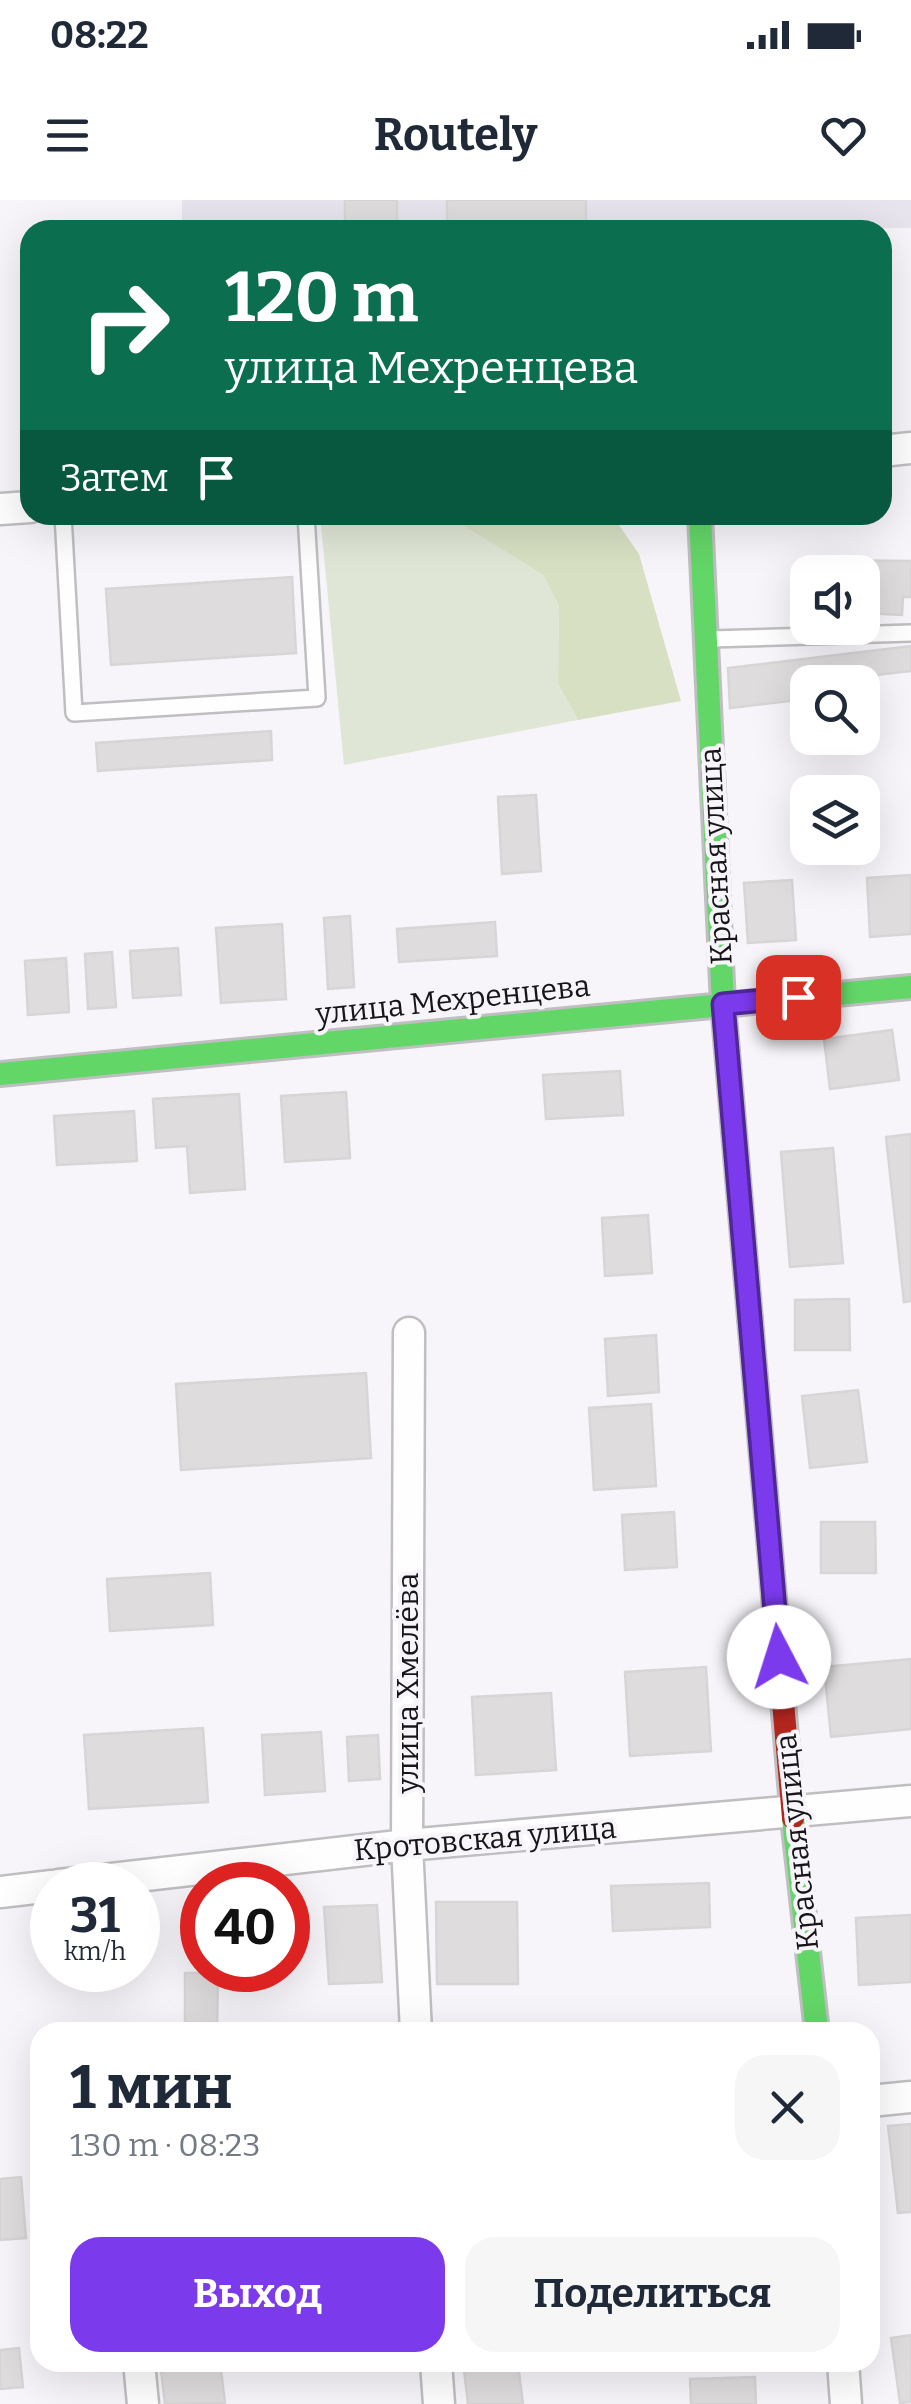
<!DOCTYPE html>
<html lang="ru">
<head>
<meta charset="utf-8">
<style>
	body { margin:0; font-family:Bitter,serif; background:#f6f6f7; color:#1f2937; height:100vh; display:flex; flex-direction:column; font-size:38px; white-space:nowrap }
	* { box-sizing:border-box; margin:0 }
	p { font-size:32px; color:#747a83 }
	.icon { flex:none; width:55px; height:55px; fill:none; stroke:currentColor; stroke-width:2; stroke-linecap:round; stroke-linejoin:round }
	.map { position:relative; flex:1; overflow:hidden }
	.details { position:absolute; left:30px; top:1822px; width:850px; height:350px; display:flex; flex-direction:column; background:#fff; border-radius:30px; box-shadow:0 10px 40px #0002 }
	.details>* { flex:none }
	.top-card { position:absolute; left:20px; top:20px; width:872px; height:305px; border-radius:30px; box-shadow:0 10px 40px #0002; background:#0b6e4f; color:#fff; overflow:hidden }
	.controls { position:absolute; left:790px; top:355px; display:grid; gap:20px }
	.controls a { display:grid; place-items:center; width:90px; height:90px; border-radius:20px; background:#fff; box-shadow:0 10px 40px #0002; font-size:50px }
	.speed { position:absolute; left:30px; top:1662px; display:flex; gap:20px; font-size:50px; font-weight:700; text-align:center }
	.speed>* { display:grid; place-content:center; width:130px; height:130px; border-radius:50%; background:#fff; box-shadow:0 10px 40px #0002; line-height:1 }
	.speed small { font-size:25px; font-weight:400 }
	.speed .limit { border:15px solid #d22; background:#fff; color:#111 }
	.pin { position:absolute; display:grid; place-items:center; width:85px; height:85px; color:#fff; margin:-42px; border-radius:20px; box-shadow:0 5px 15px #0006 }
	.me { position:absolute; width:110px; margin:-55px; rotate:355deg; stroke-linejoin:round; filter:drop-shadow(0 0 8px #0008) }
	.turn { display:flex; align-items:center; gap:35px; height:210px; padding:0 40px; font-size:45px }
	.turn .icon { width:130px; height:130px; stroke-width:2.5 }
	.turn b { display:block; font-size:70px; line-height:85px }
	.then { display:flex; align-items:center; height:95px; padding:0 40px; background:#0003; gap:20px; font-size:38px }
	.round { display:grid; place-items:center; flex:none; width:105px; height:105px; border-radius:30px; background:#f6f6f7 }
	.headline { display:flex; align-items:center; justify-content:space-between; height:170px; padding:0 40px }
	h1 { font-size:60px; font-weight:700; line-height:75px }
	.primary-button { display:flex; gap:20px; margin-top:auto; padding:20px 40px }
	.primary-button a { flex:1; height:115px; border-radius:30px; background:#7c3aed; color:#fff; font-size:40px; font-weight:700; line-height:115px; text-align:center }
	.primary-button a+a { background:#f6f6f7; color:#1f2937 }
	.status { display:flex; justify-content:space-between; align-items:center; height:70px; padding:0 50px; background:#fff; direction:ltr }
	.status svg { height:28px; fill:currentColor }
	header { display:flex; justify-content:space-between; align-items:center; height:130px; padding:0 40px; background:#fff; font-size:45px; font-weight:700 }
	.map>svg:first-child { display:block }
	.built { fill:#e8e4ed }
	.green { fill:#e0e6d5 }
	.forest { fill:#d8e0c3 }
	.building { fill:#dfdcde; stroke:#d8d5d6; stroke-width:2.5 }
	.lines { fill:none; stroke-linecap:round; stroke-linejoin:round }
	.lane-casing { stroke:#bfbec1; stroke-width:20 }
	.street-casing { stroke:#bfbec1; stroke-width:35 }
	.fast-casing { stroke:#bfbec1; stroke-width:28 }
	.jam-casing { stroke:#bfbec1; stroke-width:28 }
	.lane { stroke:#fefefe; stroke-width:15 }
	.street { stroke:#fefefe; stroke-width:30 }
	.fast { stroke:#63d668; stroke-width:22 }
	.jam { stroke:#b3261e; stroke-width:22 }
	.route-casing { stroke:#51269a; stroke-width:25 }
	.route { stroke:#7c3aed; stroke-width:18 }
	.labels { text-anchor:middle; stroke-width:8; stroke-linejoin:round; paint-order:stroke }
	.street-label { font-size:30px; fill:#161517; stroke:#f7f4fa }
</style>
</head>
<body>
<div class="status"><b>08:22</b><svg viewBox="0 0 49 12"><path d="M0 12V9h3v3zM5 12V6h3v6zM10 12V3h3v9zM15 12V0h3v12zM26 1h20v11H26zM47 4h2v5h-2z"/></svg></div>
<header><svg class="icon" aria-label="menu" viewBox="0 0 24 24"><path d="M4 6h16M4 12h16M4 18h16"/></svg>Routely<svg class="icon" aria-label="heart" viewBox="0 0 24 24"><path d="M12 20l-8-8c-3-5 5-10 8-4 3-6 11-1 8 4z"/></svg></header>
<div class="map">
<svg width="911" height="2204" viewBox="0 0 911 2204">
	<rect width="100%" height="100%" fill="#f7f5f9"/>
	<path class="built" d="M 182,0 L 911,0 L 911,28 L 182,30 Z"/>
	<path class="green" d="M 320,315 L 460,315 L 461,323 L 543,375 L 559,406 L 558,484 L 578,520 L 344,565 Z"/>
	<path class="forest" d="M 460,315 L 614,318 L 639,354 L 681,501 L 578,520 L 558,484 L 559,406 L 543,375 L 460,323 Z"/>
	<path class="building" d="M 345,0 L 397,0 L 397,25 L 345,26 Z
		M 447,0 L 586,0 L 586,25 L 447,26 Z
		M 819,360 L 911,361 L 911,397 L 903,397 L 902,415 L 862,413 L 862,372 L 818,372 Z
		M 292,377 L 296,453 L 111,465 L 106,389 Z
		M 911,446 L 911,471 L 867,476 L 867,493 L 862,493 L 862,482 L 808,482 L 808,499 L 730,508 L 728,468 Z
		M 271,531 L 272,560 L 98,571 L 96,543 Z
		M 536,595 L 541,671 L 502,674 L 498,597 Z
		M 911,675 L 911,734 L 870,737 L 867,678 Z
		M 792,680 L 796,740 L 748,743 L 744,683 Z
		M 350,716 L 354,787 L 328,789 L 324,718 Z
		M 495,722 L 497,756 L 399,762 L 397,729 Z
		M 282,724 L 286,799 L 221,803 L 216,728 Z
		M 178,748 L 181,795 L 133,798 L 130,751 Z
		M 112,752 L 116,807 L 88,809 L 85,754 Z
		M 66,758 L 69,812 L 28,815 L 25,761 Z
		M 892,830 L 899,880 L 830,889 L 824,839 Z
		M 620,871 L 623,915 L 546,919 L 543,875 Z
		M 346,892 L 350,958 L 285,962 L 281,896 Z
		M 239,894 L 245,989 L 190,993 L 187,946 L 156,948 L 153,899 Z
		M 134,911 L 137,961 L 57,965 L 54,916 Z
		M 911,934 L 911,1101 L 904,1102 L 886,937 Z
		M 833,948 L 843,1063 L 790,1067 L 781,952 Z
		M 648,1015 L 652,1073 L 605,1076 L 602,1018 Z
		M 849,1099 L 850,1150 L 795,1150 L 795,1100 Z
		M 656,1135 L 659,1192 L 608,1196 L 605,1139 Z
		M 366,1173 L 371,1258 L 181,1270 L 176,1184 Z
		M 858,1190 L 867,1262 L 810,1268 L 802,1196 Z
		M 651,1204 L 656,1286 L 594,1290 L 589,1208 Z
		M 674,1312 L 677,1367 L 625,1370 L 622,1315 Z
		M 821,1322 L 875,1322 L 876,1373 L 821,1373 Z
		M 210,1373 L 213,1425 L 110,1431 L 107,1379 Z
		M 911,1459 L 911,1529 L 831,1537 L 824,1467 Z
		M 706,1467 L 711,1551 L 630,1556 L 625,1472 Z
		M 551,1493 L 556,1570 L 476,1575 L 472,1497 Z
		M 203,1528 L 208,1602 L 89,1609 L 84,1535 Z
		M 321,1532 L 325,1591 L 265,1595 L 262,1535 Z
		M 378,1535 L 380,1579 L 349,1581 L 347,1537 Z
		M 709,1683 L 710,1727 L 613,1731 L 611,1686 Z
		M 436,1702 L 517,1702 L 518,1784 L 437,1784 Z
		M 377,1705 L 382,1782 L 329,1784 L 324,1707 Z
		M 911,1715 L 911,1782 L 859,1785 L 856,1718 Z
		M 185,1773 L 218,1773 L 217,1832 L 185,1832 Z
		M 911,1924 L 911,2012 L 898,2013 L 888,1926 Z
		M 21,1977 L 26,2038 L 0,2040 L 0,1979 Z
		M 911,2135 L 911,2202 L 900,2203 L 891,2138 Z
		M 19,2148 L 23,2187 L 0,2189 L 0,2150 Z
		M 160,2162 L 220,2162 L 225,2203 L 165,2204 Z
		M 518,2164 L 523,2204 L 468,2204 L 464,2170 Z
		M 755,2177 L 756,2204 L 691,2204 L 690,2179 Z"/>
	<g class="lines">
		<g class="lane-casing">
			<path id="lane" d="M 63,315 L 74,513 L 317,498 L 306,315
				M 710,439 L 911,433"/>
		</g>
		<g class="street-casing">
			<path id="street" d="M 882,251 L 911,248
				M 0,309 L 30,307
				M 409,1133 L 407,1645 L 416,1832
				M 59,1685 L 407,1645 L 911,1601
				M 0,1692 L 52,1686
				M 870,1901 L 911,1897
				M 139,2162 L 143,2204
				M 436,2162 L 439,2204
				M 843,2162 L 846,2204"/>
		</g>
		<g class="fast-casing">
			<path id="fast" d="M 700,315 L 723,804 L 750,1119
				M 0,874 L 911,787
				M 793,1618 L 817,1832"/>
		</g>
		<g class="jam-casing">
			<path id="jam" d="M 750,1119 L 793,1618"/>
		</g>
		<use href="#lane" class="lane"/>
		<use href="#street" class="street"/>
		<use href="#fast" class="fast"/>
		<use href="#jam" class="jam"/>
	</g>
	<g class="lines">
		<g class="route-casing">
			<path id="route" d="M 779,1457 L 723,804 L 798,797"/>
		</g>
		<use href="#route" class="route"/>
	</g>
	<g class="labels">
		<g class="street-label">
			<text transform="translate(716 656) rotate(-93)" y="10">Красная улица</text>
			<text transform="translate(453 800) rotate(-6)" y="10">улица Мехренцева</text>
			<text transform="translate(408 1483) rotate(-90)" y="10">улица Хмелёва</text>
			<text transform="translate(485 1639) rotate(-5)" y="10">Кротовская улица</text>
			<text transform="translate(797 1642) rotate(-96)" y="10">Красная улица</text>
		</g>
	</g>
</svg>
<div class="controls">
<a><svg class="icon" aria-label="sound" viewBox="0 0 24 24"><path d="M4 9h4l5-4v14l-5-4H4zM17 9q2 3 0 6"/></svg></a>
<a><svg class="icon" aria-label="search" viewBox="0 0 24 24"><circle cx="10" cy="10" r="6"/><path d="M15 15l6 6"/></svg></a>
<a><svg class="icon" aria-label="layers" viewBox="0 0 24 24"><path d="M12 4l9 5-9 5-9-5zM3 14l9 5 9-5"/></svg></a>
</div>
<div class="speed"><div>31<small>km/h</small></div><div class="limit">40</div></div>
<div class="pin" style="left:798px;top:797px;background:#d93025"><svg class="icon" aria-label="arrive" viewBox="0 0 24 24"><path d="M6 21V4h12l-3 4 3 4H6"/></svg></div>
<svg class="me" style="left:779px;top:1457px" viewBox="-20 -20 40 40"><circle r="19" fill="#fff"/><path d="M0-13L10 11 0 6-10 11z" fill="#7c3aed"/></svg>
<div class="top-card">
<div class="turn"><svg class="icon" aria-label="right" viewBox="0 0 24 24"><path d="M7 20v-9h11M14 6l5 5-5 5"/></svg><div><b>120 m</b>улица Мехренцева</div></div>
<div class="then">Затем<svg class="icon" aria-label="arrive" viewBox="0 0 24 24"><path d="M6 21V4h12l-3 4 3 4H6"/></svg></div>
</div>
<section class="details">
<div class="headline"><div><h1>1 мин</h1><p>130 m · 08:23</p></div><a class="round"><svg class="icon" aria-label="close" viewBox="0 0 24 24"><path d="M6 6l12 12M18 6L6 18"/></svg></a></div>
<div class="primary-button"><a>Выход</a><a>Поделиться</a></div>
</section>
</div>
</body>
</html>
